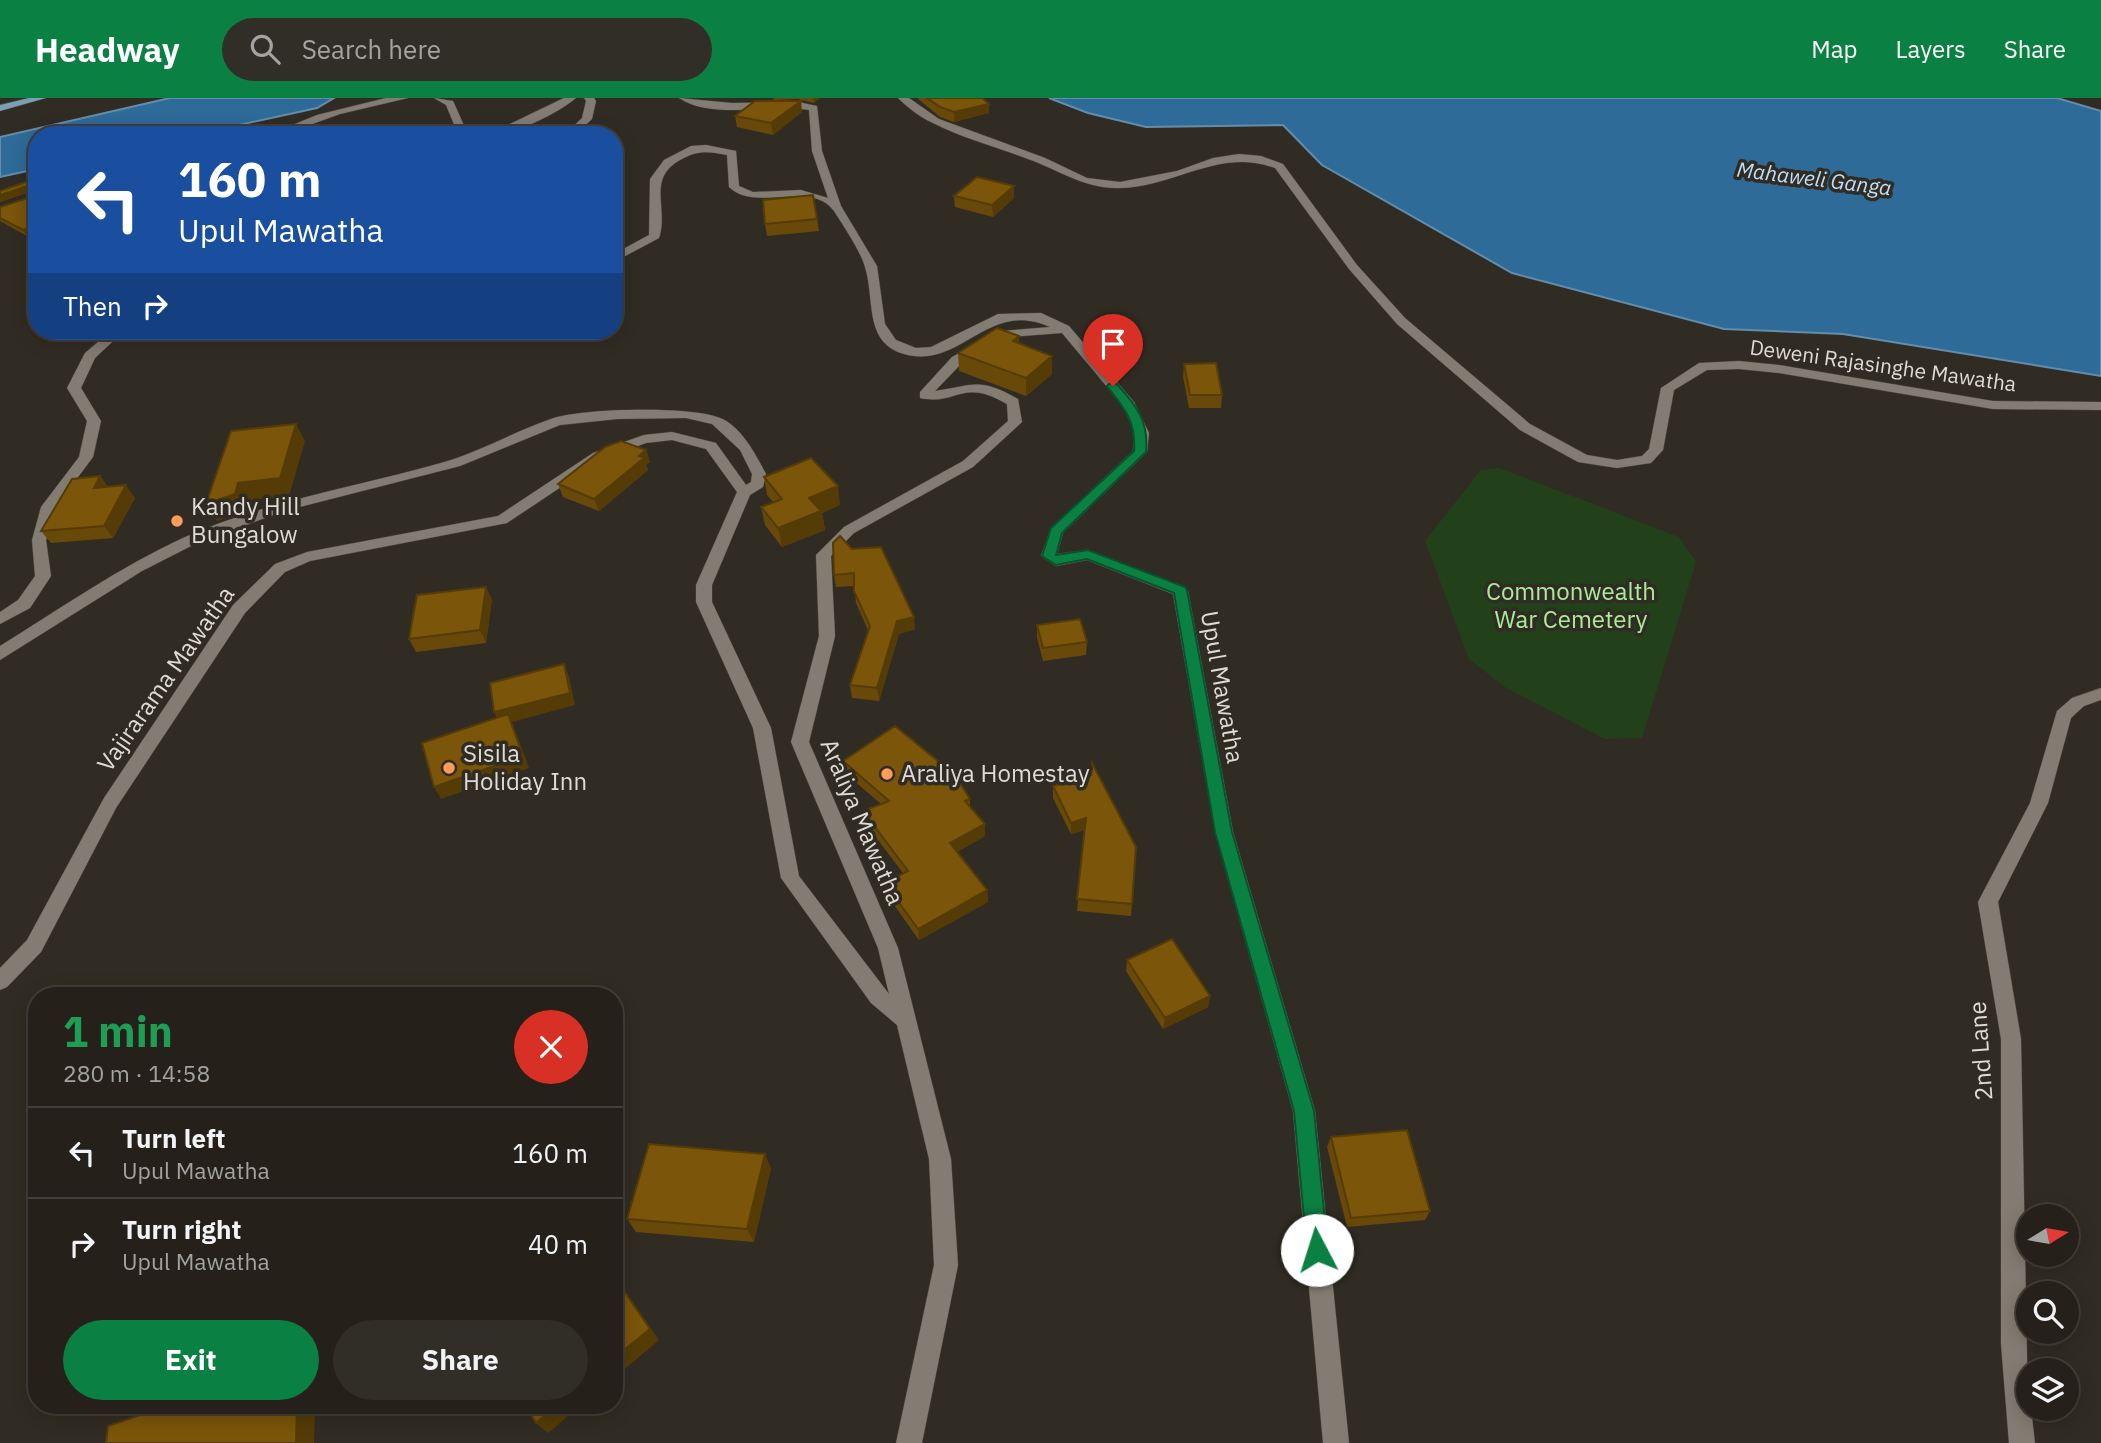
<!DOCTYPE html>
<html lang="en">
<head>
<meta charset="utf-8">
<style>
	body { margin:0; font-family:"IBM Plex Sans",sans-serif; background:#312e27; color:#f1f3f6; height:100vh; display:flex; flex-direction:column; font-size:26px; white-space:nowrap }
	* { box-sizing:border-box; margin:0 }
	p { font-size:23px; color:#a3a3a2 }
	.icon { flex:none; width:38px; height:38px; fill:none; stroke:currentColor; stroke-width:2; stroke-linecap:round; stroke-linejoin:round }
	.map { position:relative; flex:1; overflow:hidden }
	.drawer { position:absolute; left:28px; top:889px; width:595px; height:427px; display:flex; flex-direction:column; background:#25211a; border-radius:28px; box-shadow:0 4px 18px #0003,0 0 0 2px #423e39 }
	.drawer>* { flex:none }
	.top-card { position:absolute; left:28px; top:28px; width:595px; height:214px; border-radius:28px; box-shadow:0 4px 18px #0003,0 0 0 2px #423e39; background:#1a4fa0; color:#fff; overflow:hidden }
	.needle { width:46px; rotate:79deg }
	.buttons { position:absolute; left:2016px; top:1106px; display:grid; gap:14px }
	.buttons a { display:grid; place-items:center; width:63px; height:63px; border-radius:50%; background:#25211a; box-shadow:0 4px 18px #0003,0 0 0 2px #423e39; font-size:35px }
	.pin { position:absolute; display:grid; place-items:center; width:60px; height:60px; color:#fff; margin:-72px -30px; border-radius:50% 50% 50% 0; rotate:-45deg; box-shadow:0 0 7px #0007 }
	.pin .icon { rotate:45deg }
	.me { position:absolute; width:77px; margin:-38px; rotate:355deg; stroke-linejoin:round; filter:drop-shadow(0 0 5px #0008) }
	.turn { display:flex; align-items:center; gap:24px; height:147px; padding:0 35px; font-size:32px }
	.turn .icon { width:91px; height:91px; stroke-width:2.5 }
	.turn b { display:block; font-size:49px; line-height:60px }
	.then { display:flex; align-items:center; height:66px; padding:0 35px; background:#0003; gap:14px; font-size:26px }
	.round { display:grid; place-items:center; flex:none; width:74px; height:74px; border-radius:37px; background:#312e27 }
	.summary { display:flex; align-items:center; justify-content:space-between; height:119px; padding:0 35px }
	h1 { font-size:42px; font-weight:700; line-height:52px; color:#1e9e55 }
	.cta { display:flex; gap:14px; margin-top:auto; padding:14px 35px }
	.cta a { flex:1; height:80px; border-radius:42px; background:#0b8043; color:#fff; font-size:28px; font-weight:700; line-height:80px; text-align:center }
	.cta a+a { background:#312e27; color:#f1f3f6 }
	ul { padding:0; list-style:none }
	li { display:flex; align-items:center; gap:21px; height:91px; padding:0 35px; border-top:2px solid #423e39 }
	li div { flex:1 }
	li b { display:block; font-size:26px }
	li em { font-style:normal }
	header { display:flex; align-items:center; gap:42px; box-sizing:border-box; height:98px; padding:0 35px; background:#0b8043; color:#fff }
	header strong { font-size:33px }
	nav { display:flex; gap:38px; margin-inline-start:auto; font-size:24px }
	.search { width:490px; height:63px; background:#312e27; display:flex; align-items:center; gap:18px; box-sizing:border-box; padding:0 24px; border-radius:38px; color:#a3a3a2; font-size:26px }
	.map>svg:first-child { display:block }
	.green { fill:#22411a }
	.water { fill:#2e6b98; stroke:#638dab; stroke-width:2 }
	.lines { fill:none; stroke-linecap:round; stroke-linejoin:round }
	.minor-casing { stroke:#4c4841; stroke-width:1 }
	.major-casing { stroke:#4c4841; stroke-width:1 }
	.minor { fill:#837c72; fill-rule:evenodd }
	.major { fill:#76a2b4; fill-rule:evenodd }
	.wall { fill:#694909 }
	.shaded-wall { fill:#553c07 }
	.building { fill:#7a550a; stroke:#553c07; stroke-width:2 }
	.route { fill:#0b8043; stroke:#07532c; stroke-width:2 }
	.poi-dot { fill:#ff9b5b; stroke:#312c23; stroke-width:2.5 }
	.labels { text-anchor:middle; stroke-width:7; stroke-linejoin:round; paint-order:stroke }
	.far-water-label { font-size:21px; font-style:italic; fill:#bfdffa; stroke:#312c23 }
	.far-street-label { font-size:21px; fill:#dfdbd6; stroke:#312c23 }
	.poi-label { font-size:24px; fill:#dfdbd6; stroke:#312c23; text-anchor:start }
	.park-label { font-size:24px; fill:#aaeb9b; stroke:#312c23 }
	.street-label { font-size:24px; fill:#dfdbd6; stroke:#312c23 }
</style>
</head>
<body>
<header>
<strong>Headway</strong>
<div class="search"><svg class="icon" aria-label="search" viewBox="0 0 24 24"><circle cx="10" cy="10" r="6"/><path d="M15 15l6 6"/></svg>Search here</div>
<nav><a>Map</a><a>Layers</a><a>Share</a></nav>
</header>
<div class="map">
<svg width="2101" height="1345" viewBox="0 0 2101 1345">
	<rect width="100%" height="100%" fill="#312c23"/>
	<path class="green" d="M 1499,370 L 1679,439 L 1696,464 L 1642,640 L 1605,641 L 1505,589 L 1469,561 L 1425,443 L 1481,372 Z"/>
	<path class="water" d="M 170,0 L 334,0 L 317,10 L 193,37 L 37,37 L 37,71 L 0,79 L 0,39 Z
		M 1049,0 L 2057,0 L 2101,13 L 2101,278 L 1843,236 L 1724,231 L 1512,175 L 1322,67 L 1283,27 L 1146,29 L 1088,15 Z"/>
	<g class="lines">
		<g class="minor-casing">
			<path id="minor" d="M 386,0 L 408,0 L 340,16 L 282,37 L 268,37 L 317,17 Z
				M 434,0 L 453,3 L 466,32 L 481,37 L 458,36 L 446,7 Z
				M 564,0 L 576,0 C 555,17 514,37 487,37 Z
				M 584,0 L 594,0 L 596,3 L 592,21 L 575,37 L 564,37 L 582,20 L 586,3 Z
				M 679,0 L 732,5 L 798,4 L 817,8 L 822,53 L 841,108 L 877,168 L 885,226 L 896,242 L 916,250 L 931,249 L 998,216 L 1041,215 L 1069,228 L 1134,304 L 1149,335 L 1147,354 L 1063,435 L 1057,456 L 1088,452 L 1185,489 L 1188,493 L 1233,734 L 1315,1013 L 1349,1345 L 1323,1345 L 1293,1013 L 1215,734 L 1173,496 L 1087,462 L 1056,468 L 1041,458 L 1051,430 L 1133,353 L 1135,335 L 1123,308 L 1062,235 L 1009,239 L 962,265 L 935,293 C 975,287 979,279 1018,301 L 1022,324 L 973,369 L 854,435 L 831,458 L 835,538 L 809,644 L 898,850 L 951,1061 L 958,1167 L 922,1345 L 896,1345 L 934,1167 L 929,1061 L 897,927 L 871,905 L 781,780 L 753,630 L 696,504 L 696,487 L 737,394 L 706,351 L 672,342 L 646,345 L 603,361 L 507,425 L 310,463 L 285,474 L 245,515 L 116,710 L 41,854 L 7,889 L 0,892 L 0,870 L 27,842 L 104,700 L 233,507 L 275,466 L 307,454 L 498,418 L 593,355 L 644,337 L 672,334 L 716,345 L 746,387 L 751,384 L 752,376 L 740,352 L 712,326 L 686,320 L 617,321 L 560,327 L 460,368 L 284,413 L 195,446 L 142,473 L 0,562 L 0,548 C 60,511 118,470 183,440 C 268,402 359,389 448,363 C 483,352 516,333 551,321 C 581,310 691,308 720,320 C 741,328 756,357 766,376 L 763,389 L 750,397 L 712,487 L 712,504 L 771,630 L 799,778 L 889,896 L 878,850 L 791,644 L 819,538 L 816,457 L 844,429 L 963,363 L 1008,323 L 1007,306 C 961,279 958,308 920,300 L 920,294 L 952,259 L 1002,233 L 1050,229 C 992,202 964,264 914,258 C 862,251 876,205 865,169 C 861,154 843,127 834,113 C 811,81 755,115 729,89 L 727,57 C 708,53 697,52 680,62 C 646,81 669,111 659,140 L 614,164 L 614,156 L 649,137 L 650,81 L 664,62 L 691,48 L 706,47 L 736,53 L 739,88 L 753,94 L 801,92 L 828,100 L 812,53 L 809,12 C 772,6 711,22 679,0 Z
				M 898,0 L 909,0 L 939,21 L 1045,60 L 1087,80 L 1120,84 L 1177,73 L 1213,60 L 1239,56 L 1261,58 L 1283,66 L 1357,167 L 1405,220 L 1530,326 L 1587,357 L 1617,362 L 1642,358 L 1649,351 L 1661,290 L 1699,265 L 1739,263 L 1779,267 L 1993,303 L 2101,304 L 2101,312 L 1993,311 L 1779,275 L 1739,271 L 1707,272 L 1674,292 L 1663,352 L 1651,365 L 1617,370 L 1578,364 L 1520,332 L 1397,226 L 1349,171 L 1275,70 C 1220,49 1175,89 1119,90 C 1085,91 1059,72 1028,61 C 997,49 962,40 933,25 C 921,20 907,9 898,0 Z
				M 111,233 L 124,233 L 95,260 L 81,290 L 101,323 L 93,359 L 55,410 L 46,442 L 51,478 L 30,510 L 0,526 L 0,514 L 18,502 L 35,478 L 32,442 L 41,409 L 79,359 L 87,323 L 67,290 L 85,255 Z
				M 2101,590 L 2101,602 L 2084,608 L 2071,620 L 2048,705 L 1998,804 L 2021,941 L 2028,1311 L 2031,1311 L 2035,1345 L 2009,1345 L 2001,1246 L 2001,941 L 1978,804 L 2030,705 L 2057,613 L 2072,600 Z"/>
		</g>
		<g class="major-casing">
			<path id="major" d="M 29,0 L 46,0 L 0,13 L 0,7 Z"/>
		</g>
		<use href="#minor" class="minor"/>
		<use href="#major" class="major"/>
	</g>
	<path class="wall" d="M 773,0 L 820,0 L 814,5 L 798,1 L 774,2 Z
		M 917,0 L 982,0 L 989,6 L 989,15 L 954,24 L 940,19 Z
		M 802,14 L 773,37 L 737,29 L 735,18 Z
		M 37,80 L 37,134 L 27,138 L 0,123 L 0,109 L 34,98 L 35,92 L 0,104 Z
		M 813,97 L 819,133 L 767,138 L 765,126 Z
		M 954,98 L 1014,100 L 993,119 L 955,109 Z
		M 1019,246 L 1052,258 L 1052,276 L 1026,298 L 959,273 L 958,255 Z
		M 1184,266 L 1222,297 L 1221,310 L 1189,310 L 1183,279 Z
		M 646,352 L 650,364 L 646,367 L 648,372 L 599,413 L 563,399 L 558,386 Z
		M 100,378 L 108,389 L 135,400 L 113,440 L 51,445 L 41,433 Z
		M 764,379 L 840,407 L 822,415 L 825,432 L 782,449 L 765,427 L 761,409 L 773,404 L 767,397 Z
		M 833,445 L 915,531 L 899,536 L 879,603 L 852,600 L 850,587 L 868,532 L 856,505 L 854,488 L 836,489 L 834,477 Z
		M 492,501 L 486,545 L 416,554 L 409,541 Z
		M 1037,527 L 1087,544 L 1086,557 L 1043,563 L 1037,539 Z
		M 843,663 L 970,701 L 970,709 L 985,726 L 985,738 L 957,754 L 987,792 L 988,804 L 919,842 L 887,797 L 885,785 L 903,775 L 865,725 L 863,713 L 881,706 L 845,675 Z
		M 1053,688 L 1136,749 L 1131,818 L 1077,813 L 1085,732 L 1071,736 L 1053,700 Z
		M 1127,862 L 1210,898 L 1208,909 L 1163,931 L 1126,873 Z
		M 1331,1039 L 1430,1113 L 1425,1122 L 1347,1129 L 1327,1049 Z
		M 771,1070 L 754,1144 L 636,1134 L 627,1121 Z"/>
	<path class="shaded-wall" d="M 813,0 L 820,0 L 814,5 Z
		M 801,3 L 802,14 L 773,37 L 771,25 Z
		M 989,6 L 989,15 L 954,24 L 954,14 Z
		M 33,86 L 36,92 L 0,104 L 0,97 Z
		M 1014,88 L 1014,100 L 993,119 L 992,107 Z
		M 37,127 L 37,134 L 27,138 L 23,132 Z
		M 1019,238 L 1020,256 L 1013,243 Z
		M 1052,258 L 1052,276 L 1026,298 L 1026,280 Z
		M 296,326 L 305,343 L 289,398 L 249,402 L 245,414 L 217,423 L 206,406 Z
		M 646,352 L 650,364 L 646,367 L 648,372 L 599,413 L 594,401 Z
		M 100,378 L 109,391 L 94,390 Z
		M 126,387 L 135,400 L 113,440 L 104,428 Z
		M 838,388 L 840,407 L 822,415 L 825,432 L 782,449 L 778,430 L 809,400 Z
		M 486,489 L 492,501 L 486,545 L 480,532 Z
		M 914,519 L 915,531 L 899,536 L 879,603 L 877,590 L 897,523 Z
		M 564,566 L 569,579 L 575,607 L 512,624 L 529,670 L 441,701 L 434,689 L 500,627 L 494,614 Z
		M 1086,720 L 1086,732 L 1071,736 L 1071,725 Z
		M 985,726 L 985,738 L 951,757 L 950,745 Z
		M 987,792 L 988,804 L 919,842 L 918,831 Z
		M 1210,898 L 1208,909 L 1163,931 L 1165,920 Z
		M 765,1056 L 771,1070 L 754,1144 L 747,1131 Z
		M 614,1177 L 659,1242 L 614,1280 Z
		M 297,1307 L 315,1307 L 314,1345 L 296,1345 Z
		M 557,1307 L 581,1307 L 548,1335 L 536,1325 Z"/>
	<path class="building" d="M 927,0 L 982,0 L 989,6 L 954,14 L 940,9 Z
		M 755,3 L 801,3 L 771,25 L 735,18 Z
		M 977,79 L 1014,88 L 992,107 L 954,98 Z
		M 37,80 L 37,127 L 23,132 L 0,120 L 0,109 L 34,98 L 36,88 L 33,86 L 0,97 L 0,93 Z
		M 813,97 L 817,121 L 765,126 L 763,102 Z
		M 997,230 L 1019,238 L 1013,243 L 1052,258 L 1026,280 L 958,255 Z
		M 1216,265 L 1222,297 L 1190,297 L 1184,266 Z
		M 296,326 L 280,380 L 238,385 L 235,396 L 206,406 L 231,333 Z
		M 621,343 L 646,352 L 639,358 L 644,360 L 594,401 L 558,386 L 605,349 Z
		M 811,360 L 838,388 L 809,400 L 821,413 L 778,430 L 761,409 L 782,401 L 764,379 Z
		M 100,378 L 94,390 L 126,387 L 104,428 L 41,433 L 72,381 Z
		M 840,438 L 852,451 L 881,449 L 914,519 L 897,523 L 877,590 L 850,587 L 870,528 L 854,493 L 854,475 L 834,477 L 833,445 Z
		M 486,489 L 480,532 L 409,541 L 417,497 Z
		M 1080,521 L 1087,544 L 1043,550 L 1037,527 Z
		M 564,566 L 570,595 L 494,614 L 490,585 Z
		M 508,616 L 523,658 L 434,689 L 422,645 Z
		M 895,628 L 955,677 L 970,701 L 965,703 L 985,726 L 950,745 L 987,792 L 918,831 L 885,785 L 908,773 L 863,713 L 889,703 L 843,663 Z
		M 1092,665 L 1136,749 L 1132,806 L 1077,801 L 1086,720 L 1071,725 L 1053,688 L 1091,677 Z
		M 1172,841 L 1210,898 L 1165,920 L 1127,862 Z
		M 1407,1032 L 1430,1113 L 1351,1120 L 1331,1039 Z
		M 649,1046 L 765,1056 L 747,1131 L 627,1121 Z
		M 614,1178 L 650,1231 L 614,1260 Z
		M 169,1307 L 297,1307 L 296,1345 L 106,1345 L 108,1328 Z
		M 525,1307 L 557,1307 L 536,1325 Z"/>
	<path class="route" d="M 1109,286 L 1117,286 C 1137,308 1149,324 1146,354 L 1062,435 L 1056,457 L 1088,452 L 1185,489 L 1187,492 L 1232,734 L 1314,1013 L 1328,1152 L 1325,1159 L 1317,1162 L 1310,1159 L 1307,1152 L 1294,1013 L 1215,734 L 1174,495 L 1087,461 L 1056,467 L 1042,458 L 1051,430 L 1134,353 C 1136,323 1125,311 1107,288 Z"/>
	<g class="poi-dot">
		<circle cx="177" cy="423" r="7"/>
		<circle cx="449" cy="670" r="7"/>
		<circle cx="887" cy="676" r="7"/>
	</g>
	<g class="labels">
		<g class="far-water-label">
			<text transform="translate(1814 81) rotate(7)" y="7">Mahaweli Ganga</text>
		</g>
		<g class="far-street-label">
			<text transform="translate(1883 268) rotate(8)" y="7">Deweni Rajasinghe Mawatha</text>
		</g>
		<g class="poi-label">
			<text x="191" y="417">Kandy Hill<tspan x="191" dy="28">Bungalow</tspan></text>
			<text x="463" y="664">Sisila<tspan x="463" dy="28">Holiday Inn</tspan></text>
			<text x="901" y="684">Araliya Homestay</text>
		</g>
		<g class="park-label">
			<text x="1571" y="502">Commonwealth<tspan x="1571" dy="28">War Cemetery</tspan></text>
		</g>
		<g class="street-label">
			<text transform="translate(166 581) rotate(-55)" y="8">Vajirarama Mawatha</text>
			<text transform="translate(1222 589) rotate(80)" y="8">Upul Mawatha</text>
			<text transform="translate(862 724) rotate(67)" y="8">Araliya Mawatha</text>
			<text transform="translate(1981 953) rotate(-94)" y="8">2nd Lane</text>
		</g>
	</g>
</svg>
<div class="buttons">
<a><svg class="needle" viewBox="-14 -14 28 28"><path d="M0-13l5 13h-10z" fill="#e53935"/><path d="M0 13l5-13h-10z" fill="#a3a3a2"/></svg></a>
<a><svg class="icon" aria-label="search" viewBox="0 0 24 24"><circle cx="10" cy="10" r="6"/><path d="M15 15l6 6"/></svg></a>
<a><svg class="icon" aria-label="layers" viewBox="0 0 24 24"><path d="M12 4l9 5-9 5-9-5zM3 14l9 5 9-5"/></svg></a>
</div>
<div class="pin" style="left:1113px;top:288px;background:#d93025"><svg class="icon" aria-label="arrive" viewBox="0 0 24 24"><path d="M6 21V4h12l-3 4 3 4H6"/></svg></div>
<svg class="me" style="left:1317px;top:1152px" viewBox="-20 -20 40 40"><circle r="19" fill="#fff"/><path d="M0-13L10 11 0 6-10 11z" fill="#0b8043"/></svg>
<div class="top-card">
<div class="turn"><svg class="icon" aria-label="left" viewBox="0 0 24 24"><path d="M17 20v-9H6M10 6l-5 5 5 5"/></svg><div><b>160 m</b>Upul Mawatha</div></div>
<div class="then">Then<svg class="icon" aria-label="right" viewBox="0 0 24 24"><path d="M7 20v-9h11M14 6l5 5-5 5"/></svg></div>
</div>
<section class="drawer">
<div class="summary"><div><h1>1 min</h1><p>280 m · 14:58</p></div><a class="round" style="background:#d93025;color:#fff"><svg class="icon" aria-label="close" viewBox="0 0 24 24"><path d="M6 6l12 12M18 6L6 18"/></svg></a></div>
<ul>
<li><svg class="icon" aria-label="left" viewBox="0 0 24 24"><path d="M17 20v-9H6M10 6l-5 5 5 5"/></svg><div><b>Turn left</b><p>Upul Mawatha</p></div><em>160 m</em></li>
<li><svg class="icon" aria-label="right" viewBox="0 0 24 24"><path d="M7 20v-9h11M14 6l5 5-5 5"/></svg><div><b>Turn right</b><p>Upul Mawatha</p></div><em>40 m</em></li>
</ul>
<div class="cta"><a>Exit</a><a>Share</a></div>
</section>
</div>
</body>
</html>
